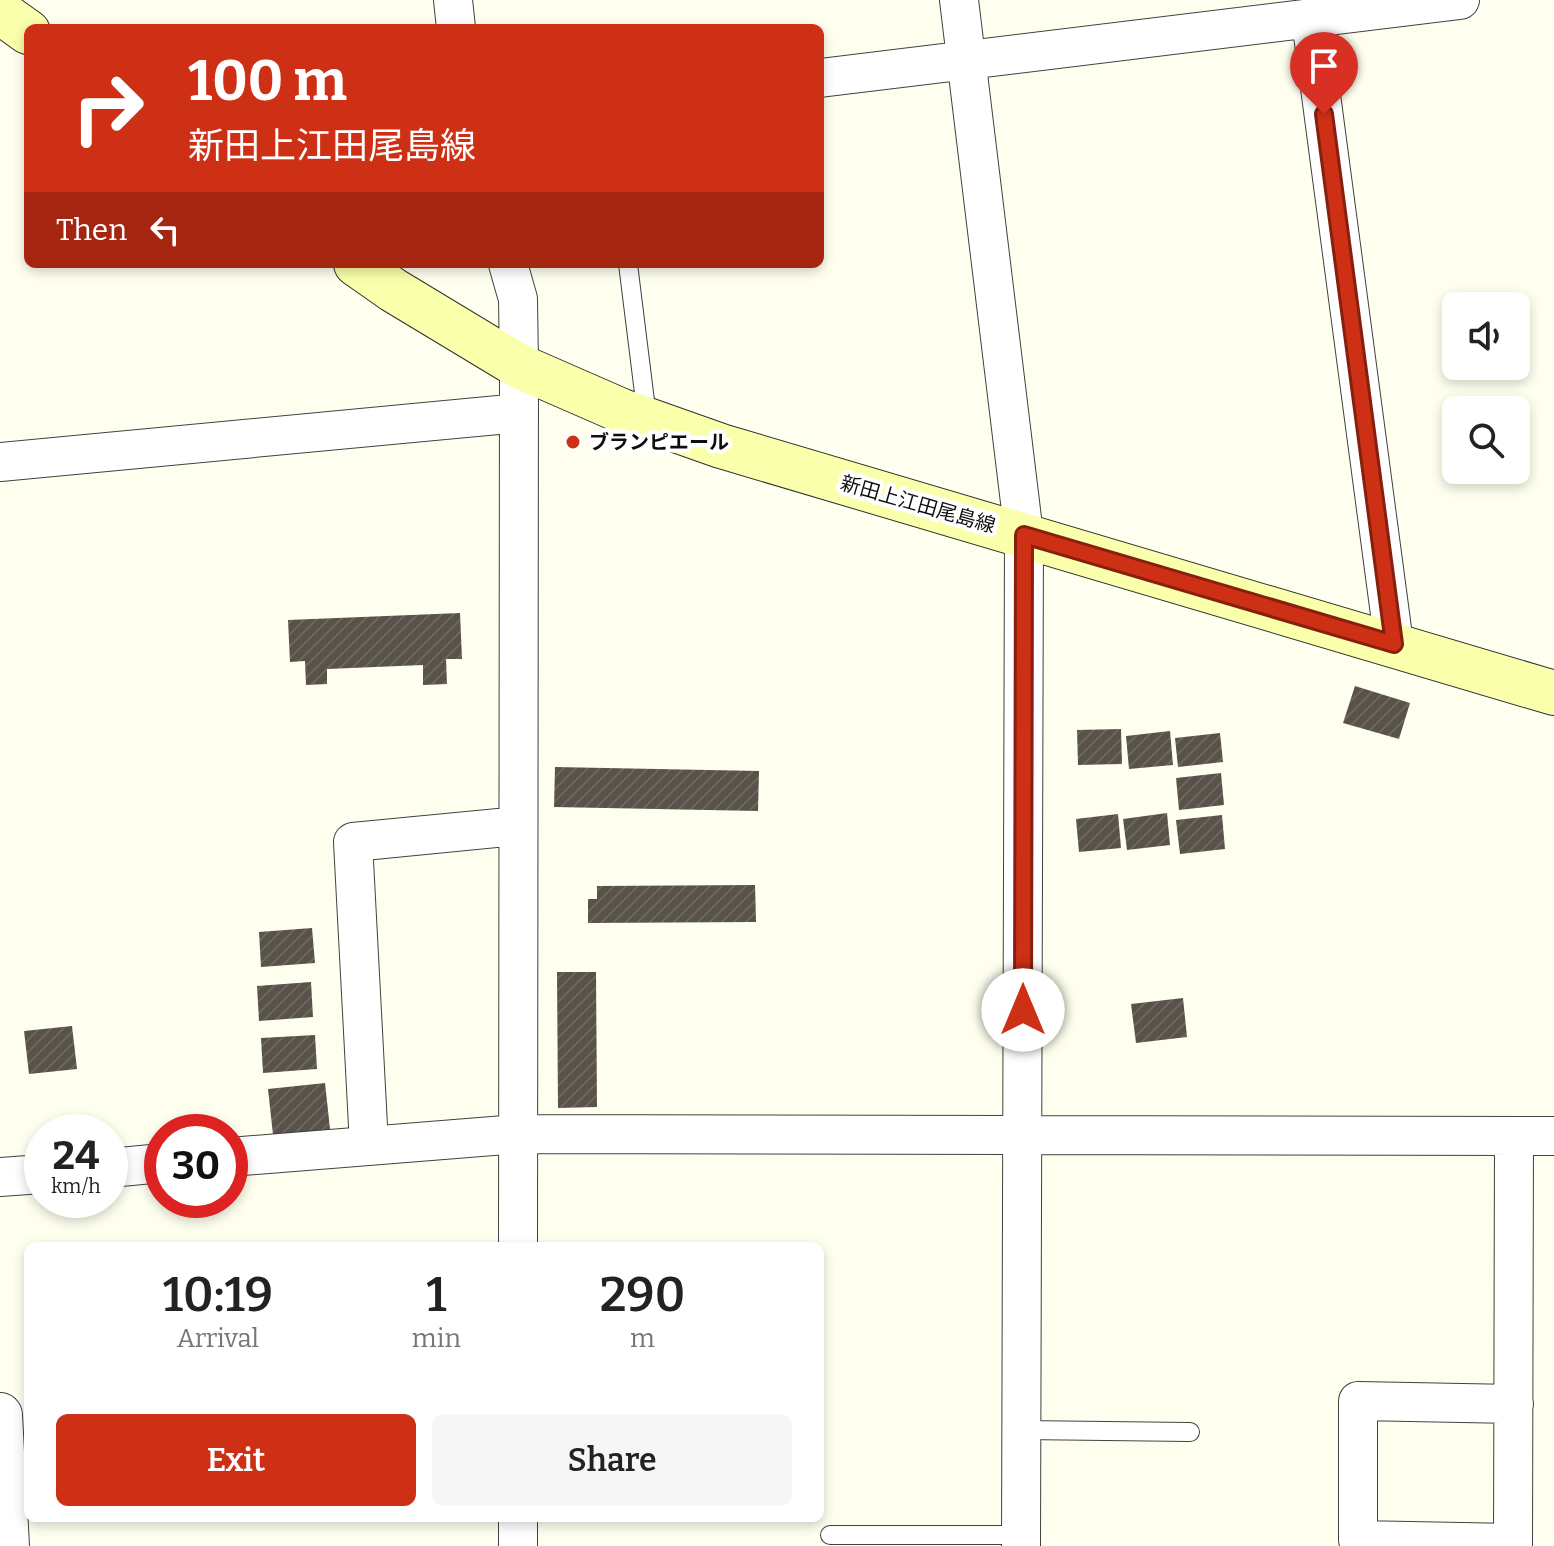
<!DOCTYPE html>
<html lang="en">
<head>
<meta charset="utf-8">
<style>
	body { margin:0; font-family:Bitter,"Noto Sans JP",serif; background:#f6f6f6; color:#222; height:100vh; display:flex; flex-direction:column; font-size:30px; white-space:nowrap }
	* { box-sizing:border-box; margin:0 }
	p { font-size:26px; color:#767676 }
	.icon { flex:none; width:44px; height:44px; fill:none; stroke:currentColor; stroke-width:2; stroke-linecap:round; stroke-linejoin:round }
	.map { position:relative; flex:1; overflow:hidden }
	.drawer { position:absolute; left:24px; top:1242px; width:800px; height:280px; display:flex; flex-direction:column; background:#fff; border-radius:12px; box-shadow:0 4px 12px #0003 }
	.drawer>* { flex:none }
	.top-card { position:absolute; left:24px; top:24px; width:800px; height:244px; border-radius:12px; box-shadow:0 4px 12px #0003; background:#ce3016; color:#fff; overflow:hidden }
	.fabs { position:absolute; left:1442px; top:292px; display:grid; gap:16px }
	.fabs a { display:grid; place-items:center; width:88px; height:88px; border-radius:12px; background:#fff; box-shadow:0 4px 12px #0003; font-size:40px }
	.speed { position:absolute; left:24px; top:1114px; display:flex; gap:16px; font-size:40px; font-weight:700; text-align:center }
	.speed>* { display:grid; place-content:center; width:104px; height:104px; border-radius:50%; background:#fff; box-shadow:0 4px 12px #0003; line-height:1 }
	.speed small { font-size:20px; font-weight:400 }
	.speed .limit { border:12px solid #d22; background:#fff; color:#111 }
	.pin { position:absolute; display:grid; place-items:center; width:68px; height:68px; color:#fff; margin:-82px -34px; border-radius:50% 50% 50% 0; rotate:-45deg; box-shadow:0 0 8px #0007 }
	.pin .icon { rotate:45deg }
	.me { position:absolute; width:88px; margin:-44px; rotate:0deg; stroke-linejoin:round; filter:drop-shadow(0 0 6px #0008) }
	.turn { display:flex; align-items:center; gap:28px; height:168px; padding:0 32px; font-size:36px }
	.turn .icon { width:104px; height:104px; stroke-width:2.5 }
	.turn b { display:block; font-size:56px; line-height:68px }
	.then { display:flex; align-items:center; height:76px; padding:0 32px; background:#0003; gap:16px; font-size:30px }
	.eta { display:flex; justify-content:space-evenly; align-items:center; height:136px; text-align:center }
	.eta b { font-size:48px; font-weight:600; line-height:56px }
	.action { display:flex; gap:16px; margin-top:auto; padding:16px 32px }
	.action a { flex:1; height:92px; border-radius:12px; background:#ce3016; color:#fff; font-size:32px; font-weight:600; line-height:92px; text-align:center }
	.action a+a { background:#f6f6f6; color:#222 }
	.map>svg:first-child { display:block }
	.building { fill:url(#building-hatch) }
	.lines { fill:none; stroke-linecap:round; stroke-linejoin:round }
	.service-casing { stroke:#414141; stroke-width:20 }
	.minor-casing { stroke:#414141; stroke-width:40 }
	.tertiary-casing { stroke:#414141; stroke-width:46 }
	.secondary-casing { stroke:#303030; stroke-width:46 }
	.service { stroke:#fff; stroke-width:18 }
	.minor { stroke:#fff; stroke-width:38 }
	.tertiary { stroke:#fff; stroke-width:44 }
	.secondary { stroke:#f9ffaa; stroke-width:44 }
	.route-casing { stroke:#861f0e; stroke-width:20 }
	.route { stroke:#ce3016; stroke-width:14 }
	.poi-dot { fill:#ce3016; stroke:#fff; stroke-width:3 }
	.labels { text-anchor:middle; stroke-width:8; stroke-linejoin:round; paint-order:stroke }
	.poi-label { font-size:20px; font-weight:bold; fill:#0e0e0e; stroke:#fff; text-anchor:start }
	.street-label { font-size:20px; fill:#0e0e0e; stroke:#fff }
</style>
</head>
<body>
<div class="map">
<svg width="1554" height="1546" viewBox="0 0 1554 1546">
	<defs>
		<pattern id="building-hatch" width="6" height="6" patternUnits="userSpaceOnUse" patternTransform="scale(2)"><rect width="6" height="6" fill="#585249"/><path d="M-1 1l2-2M0 6l6-6M5 7l2-2" fill="none" stroke="#6b665f"/></pattern>
	</defs>
	<rect width="100%" height="100%" fill="#ffffef"/>
	<path class="building" d="M 460,613 L 462,659 L 446,659 L 447,684 L 423,685 L 423,665 L 327,669 L 327,684 L 306,685 L 305,661 L 290,662 L 288,620 Z
		M 1355,686 L 1410,703 L 1399,739 L 1343,723 Z
		M 1121,729 L 1122,764 L 1078,765 L 1077,730 Z
		M 1170,731 L 1173,765 L 1129,769 L 1126,736 Z
		M 1220,733 L 1223,762 L 1178,767 L 1175,738 Z
		M 555,767 L 759,771 L 758,811 L 554,807 Z
		M 1221,773 L 1224,805 L 1179,810 L 1176,778 Z
		M 1167,813 L 1170,845 L 1127,850 L 1123,819 Z
		M 1118,814 L 1121,848 L 1079,852 L 1076,819 Z
		M 1222,815 L 1225,849 L 1180,854 L 1176,820 Z
		M 755,885 L 756,922 L 588,923 L 588,899 L 597,899 L 597,886 Z
		M 312,928 L 315,963 L 261,967 L 259,932 Z
		M 557,972 L 596,972 L 597,1107 L 558,1108 Z
		M 311,982 L 313,1017 L 259,1021 L 257,986 Z
		M 1183,998 L 1187,1037 L 1136,1043 L 1131,1004 Z
		M 72,1026 L 77,1069 L 29,1074 L 24,1031 Z
		M 315,1035 L 317,1069 L 263,1073 L 261,1038 Z
		M 325,1083 L 331,1138 L 274,1144 L 268,1089 Z"/>
	<g class="lines">
		<g class="service-casing">
			<path id="service" d="M 628,264 L 647,417
				M 1022,1430 L 1190,1432
				M 830,1535 L 1021,1535"/>
		</g>
		<g class="minor-casing">
			<path id="minor" d="M 453,0 L 456,28
				M 959,0 L 1024,535 L 1021,1546
				M 1311,20 L 1394,644
				M 820,78 L 1460,0
				M 508,264 L 518,299 L 519,366 L 518,1246
				M 0,462 L 519,413
				M 369,1145 L 353,842 L 518,826
				M 230,1157 L 518,1134 L 1554,1136
				M 110,1168 L 162,1163
				M 0,1177 L 42,1174
				M 1513,1543 L 1358,1540 L 1358,1401 L 1514,1404
				M 518,1546 L 518,1518
				M 1513,1546 L 1514,1137"/>
		</g>
		<g class="tertiary-casing">
			<path id="tertiary" d="M 0,1415 L 7,1546"/>
		</g>
		<g class="secondary-casing">
			<path id="secondary" d="M 0,12 L 28,32
				M 356,264 L 393,290 L 519,366 L 622,411 L 721,446 L 1554,693"/>
		</g>
		<use href="#service" class="service"/>
		<use href="#minor" class="minor"/>
		<use href="#tertiary" class="tertiary"/>
		<use href="#secondary" class="secondary"/>
	</g>
	<g class="lines">
		<g class="route-casing">
			<path id="route" d="M 1023,1010 L 1024,535 L 1394,644 L 1324,114"/>
		</g>
		<use href="#route" class="route"/>
	</g>
	<circle class="poi-dot" cx="573" cy="442" r="8"/>
	<g class="labels">
		<g class="poi-label">
			<text x="589" y="449">ブランピエール</text>
		</g>
		<g class="street-label">
			<text transform="translate(918 504) rotate(16)" y="7">新田上江田尾島線</text>
		</g>
	</g>
</svg>
<div class="fabs">
<a><svg class="icon" aria-label="sound" viewBox="0 0 24 24"><path d="M4 9h4l5-4v14l-5-4H4zM17 9q2 3 0 6"/></svg></a>
<a><svg class="icon" aria-label="search" viewBox="0 0 24 24"><circle cx="10" cy="10" r="6"/><path d="M15 15l6 6"/></svg></a>
</div>
<div class="speed"><div>24<small>km/h</small></div><div class="limit">30</div></div>
<div class="pin" style="left:1324px;top:114px;background:#d93025"><svg class="icon" aria-label="arrive" viewBox="0 0 24 24"><path d="M6 21V4h12l-3 4 3 4H6"/></svg></div>
<svg class="me" style="left:1023px;top:1010px" viewBox="-20 -20 40 40"><circle r="19" fill="#fff"/><path d="M0-13L10 11 0 6-10 11z" fill="#ce3016"/></svg>
<div class="top-card">
<div class="turn"><svg class="icon" aria-label="right" viewBox="0 0 24 24"><path d="M7 20v-9h11M14 6l5 5-5 5"/></svg><div><b>100 m</b>新田上江田尾島線</div></div>
<div class="then">Then<svg class="icon" aria-label="left" viewBox="0 0 24 24"><path d="M17 20v-9H6M10 6l-5 5 5 5"/></svg></div>
</div>
<section class="drawer">
<div class="eta">
<div><b>10:19</b><p>Arrival</p></div>
<div><b>1</b><p>min</p></div>
<div><b>290</b><p>m</p></div>
</div>
<div class="action"><a>Exit</a><a>Share</a></div>
</section>
</div>
</body>
</html>
